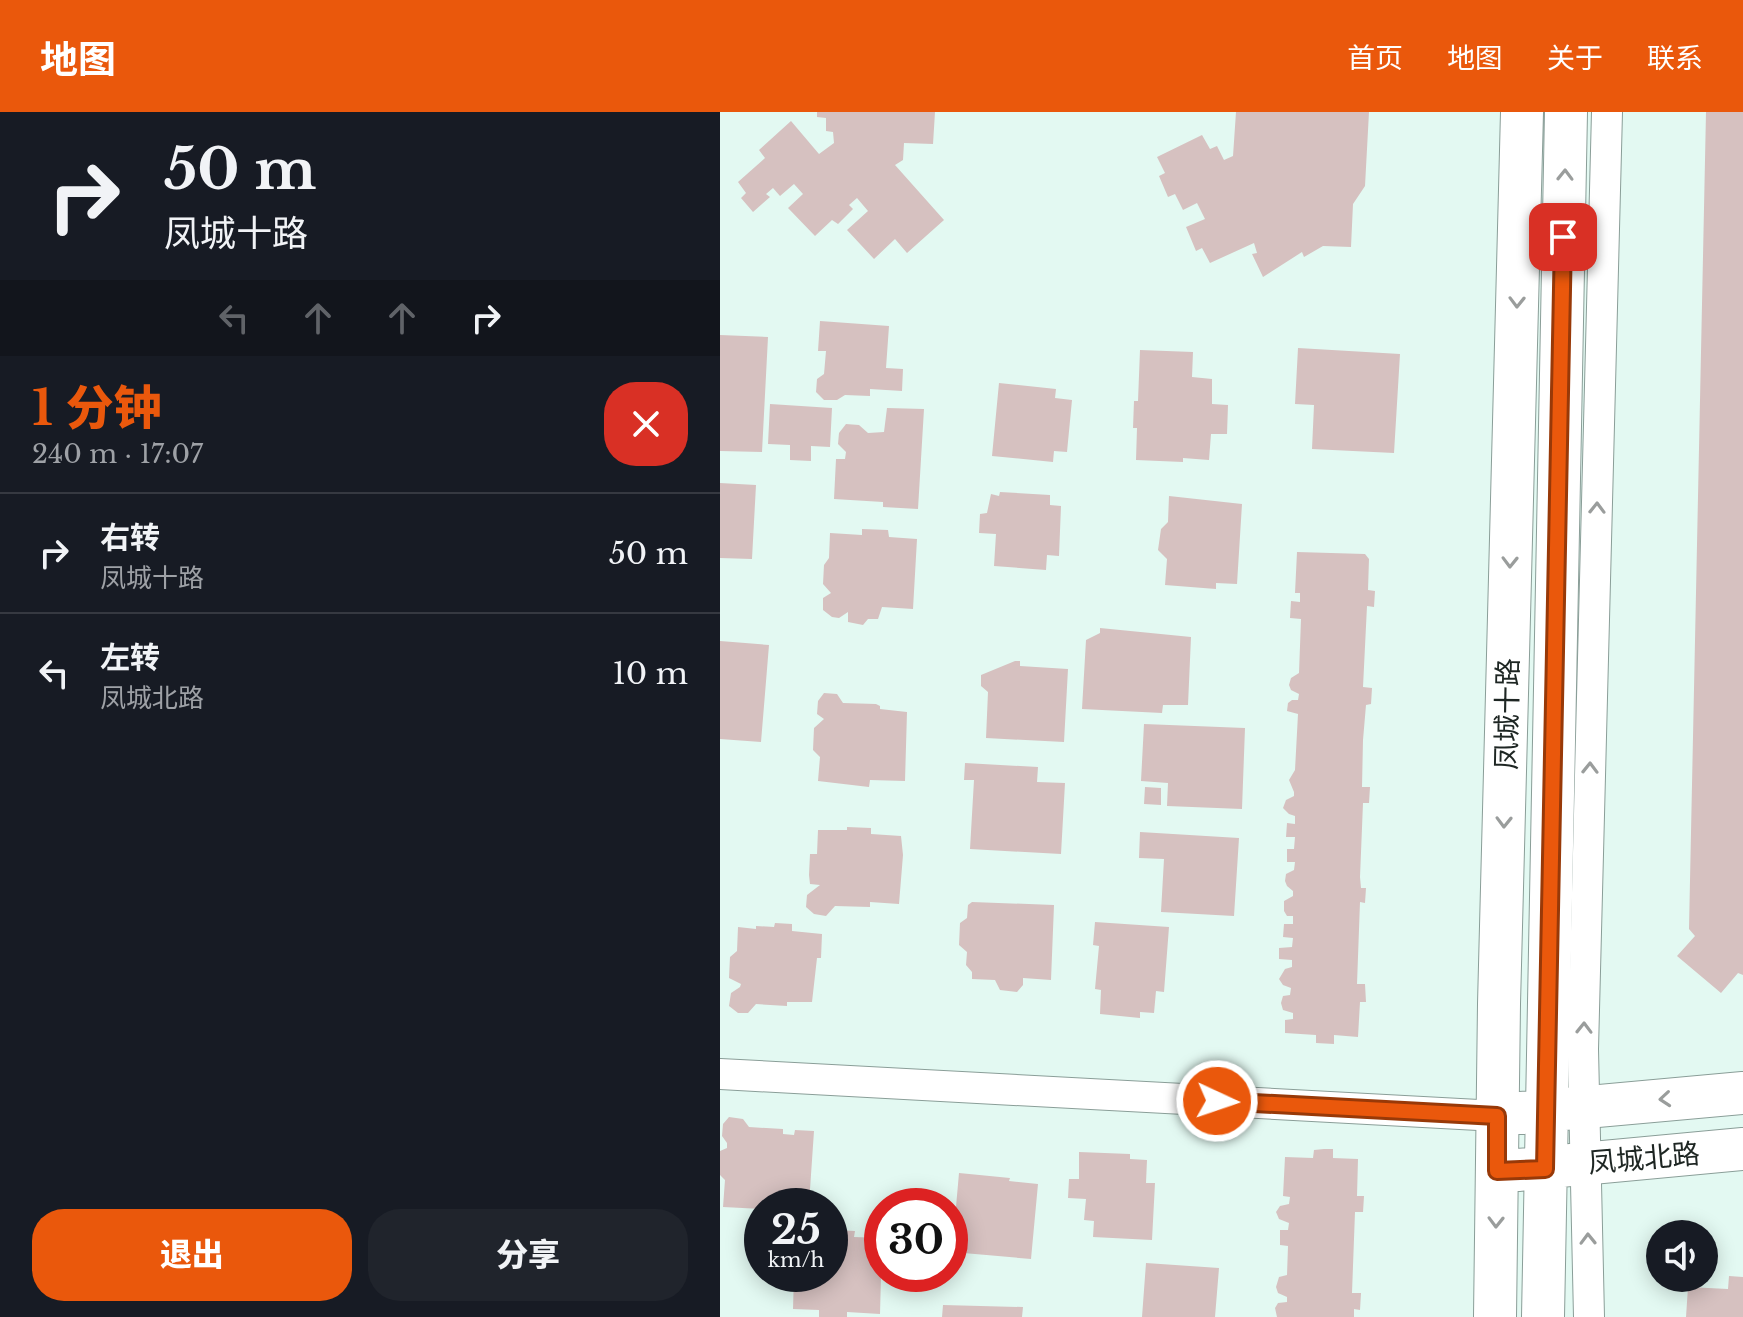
<!DOCTYPE html>
<html lang="zh">
<head>
<meta charset="utf-8">
<style>
	body { margin:0; font-family:"Libre Baskerville","Noto Sans SC",serif; background:#20242c; color:#f1f3f6; height:100vh; display:flex; flex-direction:column; font-size:30px; white-space:nowrap }
	* { box-sizing:border-box; margin:0 }
	p { font-size:26px; color:#9ea1a6 }
	.icon { flex:none; width:44px; height:44px; fill:none; stroke:currentColor; stroke-width:2; stroke-linecap:round; stroke-linejoin:round }
	.map { position:relative; flex:1; overflow:hidden }
	.side { display:flex; flex-direction:column; background:#171b24; width:720px }
	.side>* { flex:none }
	.top-card { background:#171b24; color:#f1f3f6; overflow:hidden }
	.buttons { position:absolute; left:926px; top:1108px; display:grid; gap:16px }
	.buttons a { display:grid; place-items:center; width:72px; height:72px; border-radius:50%; background:#171b24; box-shadow:0 4px 20px #0003; font-size:40px }
	.speed { position:absolute; left:24px; top:1076px; display:flex; gap:16px; font-size:40px; font-weight:700; text-align:center }
	.speed>* { display:grid; place-content:center; width:104px; height:104px; border-radius:50%; background:#171b24; box-shadow:0 4px 20px #0003; line-height:1 }
	.speed small { font-size:20px; font-weight:400 }
	.speed .limit { border:12px solid #d22; background:#fff; color:#111 }
	.pin { position:absolute; display:grid; place-items:center; width:68px; height:68px; color:#fff; margin:-34px; border-radius:16px; box-shadow:0 4px 12px #0006 }
	.me { position:absolute; width:88px; margin:-44px; rotate:93deg; stroke-linejoin:round; filter:drop-shadow(0 0 6px #0008) }
	.turn { display:flex; align-items:center; gap:28px; height:168px; padding:0 32px; font-size:36px }
	.turn .icon { width:104px; height:104px; stroke-width:2.5 }
	.turn b { display:block; font-size:56px; line-height:68px }
	.lanes { display:flex; align-items:center; height:76px; padding:0 32px; background:#0003; justify-content:center; gap:40px; direction:ltr }
	.lanes .off { opacity:.35 }
	.round { display:grid; place-items:center; flex:none; width:84px; height:84px; border-radius:32px; background:#20242c }
	.overview { display:flex; align-items:center; justify-content:space-between; height:136px; padding:0 32px }
	h1 { font-size:48px; font-weight:800; line-height:60px; color:#ea580c }
	.button { display:flex; gap:16px; margin-top:auto; padding:16px 32px }
	.button a { flex:1; height:92px; border-radius:32px; background:#ea580c; color:#fff; font-size:32px; font-weight:800; line-height:92px; text-align:center }
	.button a+a { background:#20242c; color:#f1f3f6 }
	ul { padding:0; list-style:none }
	li { display:flex; align-items:center; gap:24px; height:120px; padding:0 32px; border-top:2px solid #363941 }
	li div { flex:1 }
	li b { display:block; font-size:30px }
	li em { font-style:normal }
	header { display:flex; align-items:center; gap:48px; box-sizing:border-box; height:112px; padding:0 40px; background:#ea580c; color:#fff }
	header strong { font-size:38px }
	nav { display:flex; gap:44px; margin-inline-start:auto; font-size:28px }
	main { display:flex; flex:1; min-height:0 }
	.map>svg:first-child { display:block }
	.building { fill:#d6c1c0 }
	.lines { fill:none; stroke-linecap:round; stroke-linejoin:round }
	.street-casing { stroke:#8a9e98; stroke-width:32 }
	.secondary-casing { stroke:#8a9e98; stroke-width:44 }
	.street { stroke:#fff; stroke-width:30 }
	.secondary { stroke:#fff; stroke-width:42 }
	.oneway { stroke:#9a9d9c }
	.route-casing { stroke:#983908; stroke-width:20 }
	.route { stroke:#ea580c; stroke-width:14 }
	.labels { text-anchor:middle; stroke-width:7; stroke-linejoin:round; paint-order:stroke }
	.street-label { font-size:28px; fill:#1e2623; stroke:#fff }
</style>
</head>
<body>
<header>
<strong>地图</strong>
<nav><a>首页</a><a>地图</a><a>关于</a><a>联系</a></nav>
</header>
<main>
<section class="side">
<div class="top-card">
<div class="turn"><svg class="icon" aria-label="right" viewBox="0 0 24 24"><path d="M7 20v-9h11M14 6l5 5-5 5"/></svg><div><b>50 m</b>凤城十路</div></div>
<div class="lanes"><svg class="icon off" aria-label="left" viewBox="0 0 24 24"><path d="M17 20v-9H6M10 6l-5 5 5 5"/></svg><svg class="icon off" aria-label="ahead" viewBox="0 0 24 24"><path d="M12 20V5M6 11l6-6 6 6"/></svg><svg class="icon off" aria-label="ahead" viewBox="0 0 24 24"><path d="M12 20V5M6 11l6-6 6 6"/></svg><svg class="icon" aria-label="right" viewBox="0 0 24 24"><path d="M7 20v-9h11M14 6l5 5-5 5"/></svg></div>
</div>
<div class="overview"><div><h1>1 分钟</h1><p>240 m · 17:07</p></div><a class="round" style="background:#d93025;color:#fff"><svg class="icon" aria-label="close" viewBox="0 0 24 24"><path d="M6 6l12 12M18 6L6 18"/></svg></a></div>
<ul>
<li><svg class="icon" aria-label="right" viewBox="0 0 24 24"><path d="M7 20v-9h11M14 6l5 5-5 5"/></svg><div><b>右转</b><p>凤城十路</p></div><em>50 m</em></li>
<li><svg class="icon" aria-label="left" viewBox="0 0 24 24"><path d="M17 20v-9H6M10 6l-5 5 5 5"/></svg><div><b>左转</b><p>凤城北路</p></div><em>10 m</em></li>
</ul>
<div class="button"><a>退出</a><a>分享</a></div>
</section>
<div class="map">
<svg width="1023" height="1205" viewBox="0 0 1023 1205">
	<rect width="100%" height="100%" fill="#e3f9f2"/>
	<path class="building" d="M 97,0 L 215,0 L 213,32 L 184,31 L 183,48 L 175,53 L 224,108 L 187,141 L 175,127 L 154,147 L 127,118 L 148,99 L 137,86 L 129,93 L 133,97 L 118,112 L 112,108 L 95,124 L 68,96 L 83,82 L 74,72 L 60,84 L 53,76 L 46,82 L 50,85 L 33,100 L 21,86 L 26,81 L 18,70 L 45,46 L 39,38 L 71,9 L 99,42 L 114,31 L 113,20 L 106,19 L 106,6 L 97,5 Z
		M 516,0 L 649,0 L 645,74 L 633,92 L 631,135 L 603,134 L 584,145 L 582,140 L 543,165 L 532,142 L 537,141 L 534,131 L 490,151 L 482,136 L 476,139 L 466,115 L 485,107 L 477,91 L 463,98 L 455,82 L 448,85 L 439,64 L 445,61 L 437,45 L 482,23 L 490,37 L 497,34 L 504,48 L 513,44 Z
		M 986,0 L 1023,0 L 1023,863 L 1018,861 L 1001,881 L 957,844 L 975,824 L 969,817 Z
		M 100,209 L 169,214 L 166,256 L 183,257 L 182,279 L 150,277 L 150,284 L 125,283 L 117,288 L 104,288 L 96,280 L 97,267 L 104,262 L 106,239 L 98,239 Z
		M 0,223 L 48,225 L 42,340 L 0,339 Z
		M 578,236 L 680,242 L 674,341 L 592,337 L 594,293 L 575,292 Z
		M 420,238 L 473,240 L 472,265 L 492,267 L 492,292 L 508,293 L 507,322 L 491,322 L 489,348 L 463,346 L 463,350 L 416,348 L 417,316 L 413,316 L 414,289 L 418,289 Z
		M 279,271 L 336,277 L 335,286 L 352,288 L 347,340 L 334,339 L 333,350 L 272,344 Z
		M 50,292 L 112,296 L 110,335 L 91,334 L 91,349 L 70,348 L 70,333 L 48,332 Z
		M 167,296 L 204,297 L 198,397 L 163,395 L 163,390 L 114,387 L 116,347 L 125,347 L 126,340 L 118,332 L 119,321 L 126,312 L 139,313 L 148,321 L 164,320 Z
		M 0,371 L 36,373 L 32,447 L 0,446 Z
		M 280,380 L 330,383 L 330,393 L 341,394 L 339,444 L 327,443 L 326,458 L 274,454 L 276,422 L 259,421 L 260,402 L 267,401 L 271,382 L 279,384 Z
		M 449,384 L 522,392 L 517,472 L 496,471 L 496,477 L 445,473 L 447,447 L 438,438 L 441,417 L 448,410 Z
		M 142,417 L 168,418 L 169,425 L 197,427 L 193,497 L 162,495 L 158,507 L 148,507 L 143,513 L 128,510 L 128,500 L 119,506 L 112,505 L 103,498 L 103,486 L 111,481 L 103,472 L 104,453 L 109,446 L 110,421 L 142,423 Z
		M 577,440 L 645,442 L 649,447 L 648,478 L 655,479 L 654,495 L 647,494 L 643,575 L 652,576 L 651,592 L 646,593 L 643,628 L 642,675 L 650,675 L 649,691 L 643,691 L 640,765 L 641,776 L 646,776 L 645,791 L 640,790 L 637,872 L 645,872 L 646,890 L 640,890 L 638,925 L 614,923 L 614,932 L 596,931 L 596,923 L 565,921 L 565,908 L 573,907 L 573,901 L 563,898 L 561,891 L 563,884 L 570,883 L 571,876 L 563,873 L 559,867 L 565,857 L 572,855 L 572,848 L 559,847 L 559,836 L 572,835 L 573,826 L 563,825 L 564,812 L 573,812 L 573,804 L 567,804 L 564,799 L 564,789 L 573,784 L 573,779 L 567,774 L 565,769 L 566,762 L 574,758 L 575,750 L 567,750 L 567,737 L 574,737 L 575,725 L 566,725 L 567,711 L 575,712 L 575,704 L 569,702 L 563,696 L 566,688 L 574,684 L 574,680 L 569,668 L 575,658 L 578,602 L 567,599 L 568,591 L 572,588 L 578,588 L 579,582 L 571,578 L 569,573 L 571,566 L 579,561 L 581,507 L 570,506 L 571,489 L 580,490 L 580,481 L 575,481 Z
		M 380,516 L 471,525 L 468,593 L 443,593 L 442,601 L 362,597 L 366,528 L 380,521 Z
		M 0,529 L 49,533 L 41,630 L 0,627 Z
		M 295,549 L 300,549 L 300,554 L 348,557 L 344,630 L 266,626 L 268,580 L 261,574 L 261,563 Z
		M 104,581 L 117,582 L 123,591 L 156,592 L 160,594 L 160,597 L 187,600 L 185,669 L 150,668 L 149,675 L 98,669 L 100,645 L 93,638 L 94,616 L 104,607 L 97,602 L 98,589 Z
		M 424,612 L 525,616 L 522,697 L 447,694 L 448,671 L 421,669 Z
		M 245,651 L 318,655 L 317,670 L 345,671 L 341,742 L 250,737 L 254,668 L 244,668 Z
		M 425,675 L 441,676 L 441,693 L 424,692 Z
		M 127,715 L 151,716 L 151,722 L 181,724 L 183,743 L 179,792 L 150,790 L 150,795 L 115,794 L 106,804 L 94,802 L 86,795 L 87,783 L 100,773 L 90,772 L 89,763 L 90,742 L 97,742 L 98,718 L 127,718 Z
		M 420,720 L 519,726 L 514,804 L 441,800 L 444,747 L 419,746 Z
		M 252,790 L 334,793 L 331,868 L 303,866 L 303,873 L 297,880 L 280,878 L 275,868 L 252,867 L 252,860 L 246,853 L 247,840 L 239,833 L 240,811 L 247,806 L 248,793 Z
		M 375,810 L 449,815 L 444,880 L 436,879 L 434,901 L 420,900 L 420,906 L 380,902 L 381,878 L 375,877 L 379,834 L 373,833 Z
		M 55,811 L 72,812 L 72,819 L 102,822 L 101,846 L 97,846 L 92,890 L 67,890 L 67,894 L 36,892 L 28,901 L 18,901 L 9,894 L 11,881 L 20,875 L 21,872 L 9,866 L 10,845 L 17,839 L 18,815 L 36,817 L 36,814 L 54,815 Z
		M 9,1005 L 23,1007 L 29,1015 L 63,1017 L 63,1022 L 74,1023 L 75,1018 L 94,1019 L 89,1092 L 55,1089 L 55,1094 L 42,1094 L 42,1097 L 3,1095 L 5,1068 L 0,1063 L 0,1039 L 7,1036 L 7,1031 L 2,1024 L 3,1012 Z
		M 604,1037 L 613,1037 L 613,1046 L 638,1047 L 637,1084 L 644,1084 L 643,1100 L 635,1100 L 632,1181 L 641,1181 L 640,1198 L 634,1197 L 634,1205 L 557,1205 L 555,1196 L 558,1191 L 567,1190 L 567,1185 L 558,1181 L 556,1175 L 559,1165 L 567,1163 L 568,1134 L 560,1133 L 560,1118 L 568,1118 L 569,1111 L 559,1107 L 556,1100 L 560,1094 L 569,1092 L 570,1085 L 563,1084 L 565,1045 L 593,1046 L 594,1038 Z
		M 359,1040 L 410,1042 L 410,1047 L 427,1048 L 426,1071 L 435,1071 L 432,1128 L 373,1125 L 374,1109 L 364,1108 L 366,1087 L 348,1086 L 349,1067 L 359,1067 Z
		M 239,1061 L 290,1066 L 289,1069 L 318,1072 L 311,1147 L 232,1140 Z
		M 110,1110 L 113,1118 L 135,1119 L 134,1125 L 162,1126 L 160,1202 L 127,1200 L 127,1205 L 99,1205 L 99,1198 L 73,1197 L 74,1162 L 110,1162 Z
		M 426,1151 L 499,1156 L 495,1205 L 422,1205 Z
		M 1009,1164 L 1023,1165 L 1023,1205 L 966,1205 L 968,1175 L 1008,1177 Z
		M 223,1193 L 303,1195 L 302,1205 L 222,1205 Z"/>
	<g class="lines">
		<g class="street-casing">
			<path id="street" d="M 0,962 L 777,1004
				M 869,1205 L 863,937 L 887,0"/>
		</g>
		<g class="secondary-casing">
			<path id="secondary" d="M 801,1001 L 1023,981
				M 798,1058 L 1023,1037
				M 775,1205 L 779,892 L 802,0
				M 823,1205 L 846,0"/>
		</g>
		<use href="#street" class="street"/>
		<use href="#secondary" class="secondary"/>
	</g>
	<defs><path id="oneway-chevron" d="M-2-3.5L2.5 0L-2 3.5" fill="none" stroke-width="1.6" stroke-linecap="round" stroke-linejoin="round" transform="scale(2)"/></defs>
	<g class="oneway">
		<use href="#oneway-chevron" transform="translate(845 63) rotate(-89)"/>
		<use href="#oneway-chevron" transform="translate(797 190) rotate(91)"/>
		<use href="#oneway-chevron" transform="translate(877 396) rotate(-89)"/>
		<use href="#oneway-chevron" transform="translate(790 450) rotate(91)"/>
		<use href="#oneway-chevron" transform="translate(870 656) rotate(-89)"/>
		<use href="#oneway-chevron" transform="translate(784 710) rotate(91)"/>
		<use href="#oneway-chevron" transform="translate(864 916) rotate(-89)"/>
		<use href="#oneway-chevron" transform="translate(945 987) rotate(175)"/>
		<use href="#oneway-chevron" transform="translate(776 1110) rotate(91)"/>
		<use href="#oneway-chevron" transform="translate(868 1127) rotate(-91)"/>
	</g>
	<g class="lines">
		<g class="route-casing">
			<path id="route" d="M 497,989 L 777,1004 L 777,1059 L 825,1057 L 843,125"/>
		</g>
		<use href="#route" class="route"/>
	</g>
	<g class="labels">
		<g class="street-label">
			<text transform="translate(787 602) rotate(-89)" y="10">凤城十路</text>
			<text transform="translate(924 1046) rotate(-5)" y="10">凤城北路</text>
		</g>
	</g>
</svg>
<div class="buttons">
<a><svg class="icon" aria-label="sound" viewBox="0 0 24 24"><path d="M4 9h4l5-4v14l-5-4H4zM17 9q2 3 0 6"/></svg></a>
</div>
<div class="speed"><div>25<small>km/h</small></div><div class="limit">30</div></div>
<div class="pin" style="left:843px;top:125px;background:#d93025"><svg class="icon" aria-label="arrive" viewBox="0 0 24 24"><path d="M6 21V4h12l-3 4 3 4H6"/></svg></div>
<svg class="me" style="left:497px;top:989px" viewBox="-20 -20 40 40"><circle r="17" fill="#ea580c" stroke="#fff" stroke-width="3"/><path d="M0-11L8 9 0 5-8 9z" fill="#fff"/></svg>
</div>
</main>
</body>
</html>
